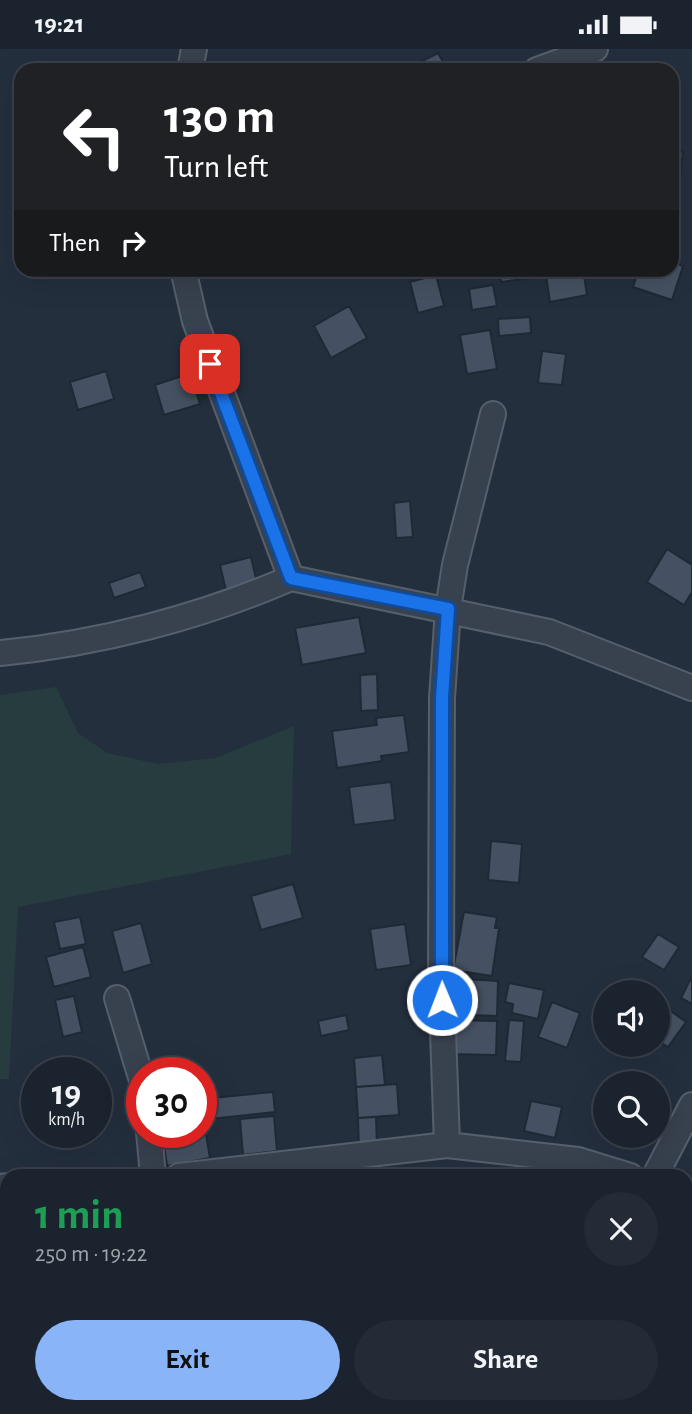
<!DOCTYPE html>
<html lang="en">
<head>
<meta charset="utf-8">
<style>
	body { margin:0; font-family:"Alegreya Sans",sans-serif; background:#242b36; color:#f1f3f6; height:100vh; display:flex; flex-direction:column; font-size:26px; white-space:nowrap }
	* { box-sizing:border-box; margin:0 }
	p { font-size:23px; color:#a0a4aa }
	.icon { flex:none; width:38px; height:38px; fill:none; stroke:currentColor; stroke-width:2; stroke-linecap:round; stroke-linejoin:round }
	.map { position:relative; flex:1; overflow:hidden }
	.details { position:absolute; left:0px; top:1120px; width:693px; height:245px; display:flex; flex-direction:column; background:#1b232e; border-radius:21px 21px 0 0; box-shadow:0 7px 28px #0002,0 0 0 2px #39404a }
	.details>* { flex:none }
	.banner { position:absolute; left:14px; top:14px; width:665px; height:214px; border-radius:21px; box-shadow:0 7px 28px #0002,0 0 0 2px #39404a; background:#202124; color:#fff; overflow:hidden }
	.controls { position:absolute; left:593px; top:931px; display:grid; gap:14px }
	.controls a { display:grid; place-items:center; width:77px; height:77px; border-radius:50%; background:#1b232e; box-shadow:0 7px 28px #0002,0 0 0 2px #39404a; font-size:35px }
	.speed { position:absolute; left:21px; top:1008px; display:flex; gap:14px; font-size:35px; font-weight:700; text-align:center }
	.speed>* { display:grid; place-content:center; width:91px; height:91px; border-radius:50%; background:#1b232e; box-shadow:0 7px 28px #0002,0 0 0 2px #39404a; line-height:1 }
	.speed small { font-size:18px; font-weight:400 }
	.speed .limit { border:10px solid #d22; background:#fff; color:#111 }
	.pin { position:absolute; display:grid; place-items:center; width:60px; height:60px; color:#fff; margin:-30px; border-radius:14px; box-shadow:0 4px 10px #0006 }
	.me { position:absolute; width:77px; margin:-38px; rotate:359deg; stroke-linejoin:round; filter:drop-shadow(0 0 5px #0008) }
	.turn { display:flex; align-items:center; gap:24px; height:147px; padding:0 35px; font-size:32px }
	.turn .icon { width:91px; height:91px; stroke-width:2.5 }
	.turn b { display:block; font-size:49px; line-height:60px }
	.then { display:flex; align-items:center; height:66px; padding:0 35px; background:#0003; gap:14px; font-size:26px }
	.round { display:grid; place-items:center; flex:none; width:74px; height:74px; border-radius:37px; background:#242b36 }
	.summary { display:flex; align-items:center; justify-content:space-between; height:119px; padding:0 35px }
	h1 { font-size:42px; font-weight:600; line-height:52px; color:#1e9e55 }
	.button { display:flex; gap:14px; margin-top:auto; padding:14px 35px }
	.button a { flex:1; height:80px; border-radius:42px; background:#8ab4f8; color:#111; font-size:28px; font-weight:600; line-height:80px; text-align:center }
	.button a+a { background:#242b36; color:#f1f3f6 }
	.status { display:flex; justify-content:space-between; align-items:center; height:49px; padding:0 35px; background:#1b232e; direction:ltr }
	.status svg { height:19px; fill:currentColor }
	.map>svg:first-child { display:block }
	.green { fill:#263c3f }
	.building { fill:#455162; stroke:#1f2835; stroke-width:2 }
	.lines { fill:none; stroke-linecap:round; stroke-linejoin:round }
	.minor-casing { stroke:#565f6c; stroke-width:28 }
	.minor { stroke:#38414e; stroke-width:24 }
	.route-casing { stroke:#114b97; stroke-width:18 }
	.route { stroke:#1a73e8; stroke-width:12 }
</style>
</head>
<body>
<div class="status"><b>19:21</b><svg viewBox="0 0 49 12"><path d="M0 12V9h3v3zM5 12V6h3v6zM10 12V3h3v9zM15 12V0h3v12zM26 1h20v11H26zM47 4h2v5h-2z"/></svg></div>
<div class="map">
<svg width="692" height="1365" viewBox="0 0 692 1365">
	<rect width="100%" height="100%" fill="#242f3e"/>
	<path class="green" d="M 56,638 L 78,684 L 107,704 L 158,715 L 216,709 L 294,677 L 291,805 L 18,858 L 9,1030 L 0,1030 L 0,646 Z"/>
	<path class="building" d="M 438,4 L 446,18 L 439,21 L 414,21 L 412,17 Z
		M 672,102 L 683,103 L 680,128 L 672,127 Z
		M 672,213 L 683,217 L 672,251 L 633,238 L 639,220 L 672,220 Z
		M 499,220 L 538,220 L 539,228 L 501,233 Z
		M 545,220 L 583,220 L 587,246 L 550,253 Z
		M 436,226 L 444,257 L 418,264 L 410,233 Z
		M 493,236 L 497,257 L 472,261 L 469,240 Z
		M 349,257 L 367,289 L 331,309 L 314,277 Z
		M 530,268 L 531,284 L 499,287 L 498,270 Z
		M 490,281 L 497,320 L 467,325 L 460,286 Z
		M 542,302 L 566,305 L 562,336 L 538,334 Z
		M 106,322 L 114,350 L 78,361 L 70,333 Z
		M 191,324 L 200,355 L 164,366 L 155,336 Z
		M 410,452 L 413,488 L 396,489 L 394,454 Z
		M 667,500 L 692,516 L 692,543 L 684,556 L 647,533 Z
		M 251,508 L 258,538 L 227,546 L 220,516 Z
		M 140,523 L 146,538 L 114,549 L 109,534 Z
		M 359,568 L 366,604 L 302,616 L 295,579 Z
		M 377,625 L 378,661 L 361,662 L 360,626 Z
		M 404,666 L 409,703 L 381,707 L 382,712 L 337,719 L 332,682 L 377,676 L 376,669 Z
		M 391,733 L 395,771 L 354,776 L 349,738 Z
		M 491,792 L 522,795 L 519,834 L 488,831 Z
		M 293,835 L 303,869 L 261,881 L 251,847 Z
		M 464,863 L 497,868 L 495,879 L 499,879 L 492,927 L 453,921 Z
		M 80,868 L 86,895 L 60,900 L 54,873 Z
		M 141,874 L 152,915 L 123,924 L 112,882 Z
		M 405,875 L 411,916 L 376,921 L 370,880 Z
		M 658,885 L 679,898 L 664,921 L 642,908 Z
		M 83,898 L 91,928 L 54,938 L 46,908 Z
		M 692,927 L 692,955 L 681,949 Z
		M 447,929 L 498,932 L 497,967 L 445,965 Z
		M 509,934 L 544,941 L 538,970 L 512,964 L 513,955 L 505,953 Z
		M 74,947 L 82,983 L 63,988 L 55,951 Z
		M 552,953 L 580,964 L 567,999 L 538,988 Z
		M 668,960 L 686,973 L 668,998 L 658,992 L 658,974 Z
		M 346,966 L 349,981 L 321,987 L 318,972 Z
		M 451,971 L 497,972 L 496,1006 L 449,1005 Z
		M 509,971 L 524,972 L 521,1013 L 505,1012 Z
		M 382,1006 L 385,1036 L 356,1038 L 354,1009 Z
		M 397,1035 L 399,1066 L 358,1069 L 356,1038 Z
		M 273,1043 L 275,1063 L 201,1071 L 201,1050 Z
		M 531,1052 L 562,1058 L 555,1089 L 524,1082 Z
		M 274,1067 L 277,1102 L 243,1106 L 240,1070 Z
		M 376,1068 L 377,1097 L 359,1099 L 358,1069 Z
		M 201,1073 L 204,1073 L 210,1109 L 167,1117 L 162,1083 L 201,1083 Z
		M 47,1083 L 80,1083 L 81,1090 L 49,1095 Z
		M 0,1158 L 7,1158 L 7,1219 L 2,1219 Z
		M 686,1174 L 692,1177 L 686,1193 Z
		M 692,1191 L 692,1211 L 686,1208 Z
		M 7,1221 L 7,1239 L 0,1239 L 0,1222 Z
		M 687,1301 L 692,1304 L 692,1311 L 686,1320 Z
		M 686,1324 L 692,1328 L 686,1339 Z
		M 7,1353 L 7,1358 L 32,1358 L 32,1365 L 0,1365 L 0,1354 Z
		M 36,1358 L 77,1358 L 78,1360 L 37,1365 Z
		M 83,1358 L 126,1358 L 83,1363 Z
		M 137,1358 L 163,1358 L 164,1365 L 137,1365 Z
		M 195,1358 L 217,1358 L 218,1365 L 195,1365 Z
		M 483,1358 L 519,1358 L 517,1365 Z
		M 522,1358 L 528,1358 L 536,1362 L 535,1365 L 518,1365 Z
		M 573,1358 L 589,1358 L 605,1365 L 570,1365 Z"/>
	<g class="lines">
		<g class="minor-casing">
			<path id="minor" d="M 190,21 L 194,0
				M 537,21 L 595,0
				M 183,220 L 195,272 L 291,529 L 549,583 L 692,639
				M 0,604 C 98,595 201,568 291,529
				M 117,949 L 142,1032
				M 149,1083 L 153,1127
				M 447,1096 L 441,925 L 442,649 L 448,560 L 455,516 L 493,365
				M 179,1127 L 447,1096 L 578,1111 L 630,1127
				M 655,1127 L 692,1056
				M 0,1138 L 7,1137
				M 686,1148 L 692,1150
				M 0,1302 L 7,1301
				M 187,1358 L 188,1365
				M 629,1358 L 644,1365
				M 562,1365 L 565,1358"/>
		</g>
		<use href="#minor" class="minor"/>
	</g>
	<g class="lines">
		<g class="route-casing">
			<path id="route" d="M 210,315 L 291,529 L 448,560 L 442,649 L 442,951"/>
		</g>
		<use href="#route" class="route"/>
	</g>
</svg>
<div class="controls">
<a><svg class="icon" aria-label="sound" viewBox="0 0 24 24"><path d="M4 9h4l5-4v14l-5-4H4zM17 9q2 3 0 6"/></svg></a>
<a><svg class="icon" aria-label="search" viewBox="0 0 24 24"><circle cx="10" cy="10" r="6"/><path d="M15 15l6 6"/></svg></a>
</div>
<div class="speed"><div>19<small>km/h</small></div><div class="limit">30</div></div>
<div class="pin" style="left:210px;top:315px;background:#d93025"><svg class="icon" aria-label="arrive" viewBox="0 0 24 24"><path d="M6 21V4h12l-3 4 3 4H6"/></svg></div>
<svg class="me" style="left:442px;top:951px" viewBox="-20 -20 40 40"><circle r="17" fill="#1a73e8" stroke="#fff" stroke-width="3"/><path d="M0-11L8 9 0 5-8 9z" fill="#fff"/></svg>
<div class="banner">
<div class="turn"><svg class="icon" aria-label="left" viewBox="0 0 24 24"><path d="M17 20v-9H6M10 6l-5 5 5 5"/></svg><div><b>130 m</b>Turn left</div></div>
<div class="then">Then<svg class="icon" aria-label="right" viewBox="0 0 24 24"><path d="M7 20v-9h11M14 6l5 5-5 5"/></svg></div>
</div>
<section class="details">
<div class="summary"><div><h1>1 min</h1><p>250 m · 19:22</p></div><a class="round"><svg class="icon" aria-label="close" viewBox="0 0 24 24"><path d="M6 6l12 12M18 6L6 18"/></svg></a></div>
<div class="button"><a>Exit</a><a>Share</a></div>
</section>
</div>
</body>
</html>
